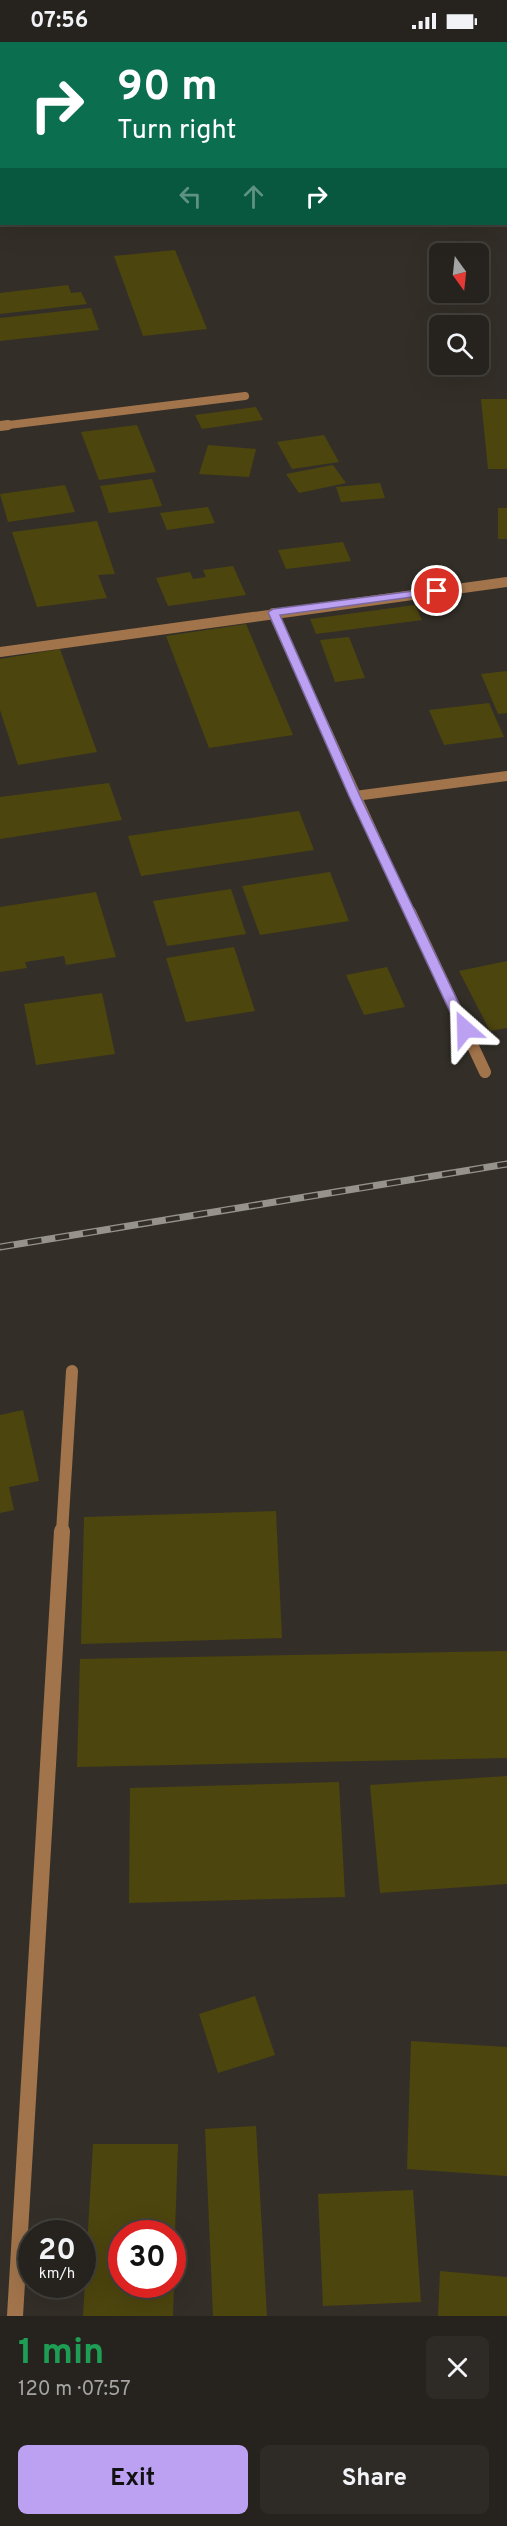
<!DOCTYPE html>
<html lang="en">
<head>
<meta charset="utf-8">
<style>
	body { margin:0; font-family:Overpass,sans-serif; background:#2e2b27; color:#f1f3f6; height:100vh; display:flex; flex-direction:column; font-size:22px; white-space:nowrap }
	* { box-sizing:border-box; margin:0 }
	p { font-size:20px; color:#a4a4a4 }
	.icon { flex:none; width:33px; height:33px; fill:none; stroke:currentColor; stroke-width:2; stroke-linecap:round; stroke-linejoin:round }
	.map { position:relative; height:2274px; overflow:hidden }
	.sheet { display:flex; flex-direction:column; background:#26231e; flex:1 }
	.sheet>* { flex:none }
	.banner { position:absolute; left:0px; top:0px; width:507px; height:183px; box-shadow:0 6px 24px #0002,0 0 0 2px #42403c; background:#0b6e4f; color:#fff; overflow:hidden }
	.needle { width:39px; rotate:165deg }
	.tools { position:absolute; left:429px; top:201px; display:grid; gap:12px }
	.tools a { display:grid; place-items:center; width:60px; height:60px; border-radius:9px; background:#26231e; box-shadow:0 6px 24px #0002,0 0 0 2px #42403c; font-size:30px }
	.speed { position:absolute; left:18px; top:2178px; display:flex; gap:12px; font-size:30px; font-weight:700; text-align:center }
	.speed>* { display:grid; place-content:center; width:78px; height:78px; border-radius:50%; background:#26231e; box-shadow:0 6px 24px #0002,0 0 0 2px #42403c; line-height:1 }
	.speed small { font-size:15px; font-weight:400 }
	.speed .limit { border:9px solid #d22; background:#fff; color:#111 }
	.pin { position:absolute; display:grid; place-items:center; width:51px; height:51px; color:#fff; margin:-26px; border:3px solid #fff; border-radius:50%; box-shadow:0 2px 6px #0007 }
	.me { position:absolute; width:66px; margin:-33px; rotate:335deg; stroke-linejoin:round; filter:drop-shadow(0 0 4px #0008) }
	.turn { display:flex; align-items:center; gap:21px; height:126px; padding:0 18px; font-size:27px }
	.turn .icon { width:78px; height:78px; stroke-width:2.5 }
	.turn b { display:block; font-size:42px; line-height:51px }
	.lanes { display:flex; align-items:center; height:57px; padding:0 18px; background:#0003; justify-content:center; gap:30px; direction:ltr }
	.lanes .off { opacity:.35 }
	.round { display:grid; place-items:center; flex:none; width:63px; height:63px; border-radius:9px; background:#2e2b27 }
	.head { display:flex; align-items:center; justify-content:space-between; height:102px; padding:0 18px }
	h1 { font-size:36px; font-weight:700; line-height:45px; color:#1e9e55 }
	.button { display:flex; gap:12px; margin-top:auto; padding:12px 18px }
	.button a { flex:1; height:69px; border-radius:9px; background:#bca0f2; color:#111; font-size:24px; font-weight:700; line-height:69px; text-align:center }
	.button a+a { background:#2e2b27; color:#f1f3f6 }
	.status { display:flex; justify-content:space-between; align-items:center; height:42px; padding:0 30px; background:#26231e; direction:ltr }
	.status svg { height:16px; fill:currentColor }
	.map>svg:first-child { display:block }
	.building { fill:#4d450e }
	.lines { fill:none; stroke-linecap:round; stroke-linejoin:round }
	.street-far3 { stroke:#a2744b; stroke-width:8 }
	.street-far2 { stroke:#a2744b; stroke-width:10 }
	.street-far1 { stroke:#a2744b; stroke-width:12 }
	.street { stroke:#a2744b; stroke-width:16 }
	.rail-casing { stroke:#96938d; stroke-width:7 }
	.rail { stroke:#332f28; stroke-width:4.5; stroke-dasharray:14; stroke-linecap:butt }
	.route { fill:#bca0f2; stroke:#7a689d; stroke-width:1.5 }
</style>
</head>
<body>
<div class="status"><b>07:56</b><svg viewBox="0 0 49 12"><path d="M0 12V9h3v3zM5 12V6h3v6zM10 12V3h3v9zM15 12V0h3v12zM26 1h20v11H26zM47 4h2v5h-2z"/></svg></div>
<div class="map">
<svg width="507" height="2274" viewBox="0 0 507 2274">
	<rect width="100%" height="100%" fill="#332f28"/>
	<path class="building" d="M 175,208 L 207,287 L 143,294 L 114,214 Z
		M 68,243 L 71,251 L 81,250 L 87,262 L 0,272 L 0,251 Z
		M 91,266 L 99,288 L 0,299 L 0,276 Z
		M 481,357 L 507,357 L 507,427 L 488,427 Z
		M 256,365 L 263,378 L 202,387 L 195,373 Z
		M 137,383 L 156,430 L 99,438 L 81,390 Z
		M 324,393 L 339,420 L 292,427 L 277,400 Z
		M 208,403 L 256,407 L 249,435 L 199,432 Z
		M 333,423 L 346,441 L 299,451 L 286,432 Z
		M 152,437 L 162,464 L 109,471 L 100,444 Z
		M 380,441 L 385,456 L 341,460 L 336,445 Z
		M 65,443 L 75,470 L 8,480 L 0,452 Z
		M 208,465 L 215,481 L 167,488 L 160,471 Z
		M 498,466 L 507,466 L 507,497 L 498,497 Z
		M 97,479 L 115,532 L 98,533 L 107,556 L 37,565 L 12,490 Z
		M 343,500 L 351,519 L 286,527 L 278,508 Z
		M 233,524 L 246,553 L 168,564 L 156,536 L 190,530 L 193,537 L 206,535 L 203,528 Z
		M 415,563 L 422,578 L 316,592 L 310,577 Z
		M 246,582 L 293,693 L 209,706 L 166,594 Z
		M 349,595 L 365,636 L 335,640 L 320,598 Z
		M 60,607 L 97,710 L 18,723 L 0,668 L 0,617 Z
		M 507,629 L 507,671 L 498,672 L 481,632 Z
		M 489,661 L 504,695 L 444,703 L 429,668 Z
		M 109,741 L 122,778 L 0,797 L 0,755 Z
		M 299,769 L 314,808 L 141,834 L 128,794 Z
		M 330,830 L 349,879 L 260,893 L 242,844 Z
		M 231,847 L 246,892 L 167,904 L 153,859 Z
		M 96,850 L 116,915 L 66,923 L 64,914 L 25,920 L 27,926 L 0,930 L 0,865 Z
		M 234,905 L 255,969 L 186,980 L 166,916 Z
		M 507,919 L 507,986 L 490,989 L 459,929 Z
		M 387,925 L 405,965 L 364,973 L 346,933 Z
		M 102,951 L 115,1012 L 36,1023 L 24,962 Z
		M 23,1368 L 39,1439 L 9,1445 L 14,1468 L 0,1471 L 0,1373 Z
		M 276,1469 L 282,1596 L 81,1602 L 84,1475 Z
		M 507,1609 L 507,1716 L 77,1725 L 80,1617 Z
		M 507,1734 L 507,1842 L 380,1851 L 370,1743 Z
		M 339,1740 L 345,1855 L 129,1861 L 130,1746 Z
		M 255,1954 L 275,2013 L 218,2031 L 199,1972 Z
		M 411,1999 L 507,2005 L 507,2134 L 407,2127 Z
		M 256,2084 L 267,2274 L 213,2274 L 205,2087 Z
		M 93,2102 L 178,2102 L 174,2219 L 172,2219 L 172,2192 L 122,2192 L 122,2242 L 174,2242 L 173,2274 L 83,2274 Z
		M 413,2148 L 421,2260 L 323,2264 L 318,2152 Z
		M 440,2229 L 507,2235 L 507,2274 L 438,2274 Z"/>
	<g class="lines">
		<path class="street-far3" d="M 211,2 L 225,0
			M 0,384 L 245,354"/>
		<path class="street-far2" d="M 0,384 L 8,383
			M 273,571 L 410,872
			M 0,610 L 507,540
			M 355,754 L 507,734"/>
		<path class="street-far1" d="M 410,870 L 485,1030
			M 62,1490 L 72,1329"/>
		<path class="street" d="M 15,2274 L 62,1489"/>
		<g class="rail-casing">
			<path id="rail" d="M 0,1205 L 507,1122"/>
		</g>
		<use href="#rail" class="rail"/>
	</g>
	<path class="route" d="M 437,546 L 442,549 L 441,551 L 280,573 L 360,754 L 471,987 L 465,992 L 458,987 L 349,754 L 268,570 L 273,567 Z"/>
</svg>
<div class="tools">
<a><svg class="needle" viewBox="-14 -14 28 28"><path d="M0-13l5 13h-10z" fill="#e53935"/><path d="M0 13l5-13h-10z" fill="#a4a4a4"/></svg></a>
<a><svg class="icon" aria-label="search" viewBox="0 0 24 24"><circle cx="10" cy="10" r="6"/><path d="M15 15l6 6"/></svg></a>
</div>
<div class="speed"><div>20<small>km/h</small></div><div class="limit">30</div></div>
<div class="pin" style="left:437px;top:549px;background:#d93025"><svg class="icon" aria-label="arrive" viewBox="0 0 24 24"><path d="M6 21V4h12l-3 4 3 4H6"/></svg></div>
<svg class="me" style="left:465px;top:987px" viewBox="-20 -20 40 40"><path d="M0-17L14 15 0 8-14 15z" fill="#bca0f2" stroke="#fff" stroke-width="4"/></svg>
<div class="banner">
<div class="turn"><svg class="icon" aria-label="right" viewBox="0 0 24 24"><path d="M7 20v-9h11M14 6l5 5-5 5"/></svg><div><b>90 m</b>Turn right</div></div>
<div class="lanes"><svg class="icon off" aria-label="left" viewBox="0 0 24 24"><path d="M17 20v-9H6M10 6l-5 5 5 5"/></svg><svg class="icon off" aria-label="ahead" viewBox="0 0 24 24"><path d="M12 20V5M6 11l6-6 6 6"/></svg><svg class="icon" aria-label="right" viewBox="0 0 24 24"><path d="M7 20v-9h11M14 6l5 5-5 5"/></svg></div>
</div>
</div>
<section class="sheet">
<div class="head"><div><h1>1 min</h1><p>120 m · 07:57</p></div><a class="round"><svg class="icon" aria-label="close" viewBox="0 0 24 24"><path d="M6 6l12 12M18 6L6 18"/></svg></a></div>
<div class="button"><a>Exit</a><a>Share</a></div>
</section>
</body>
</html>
